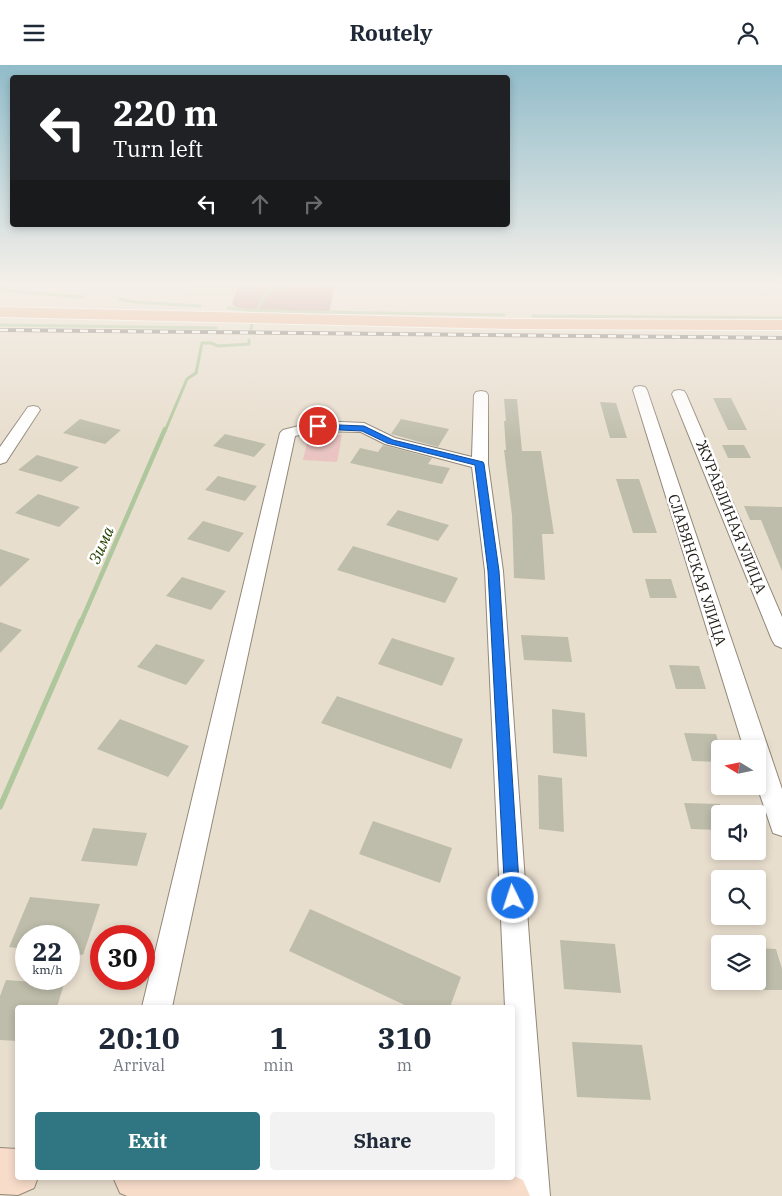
<!DOCTYPE html>
<html lang="en">
<head>
<meta charset="utf-8">
<style>
	body { margin:0; font-family:"IBM Plex Serif",serif; background:#f2f2f3; color:#1f2937; height:100vh; display:flex; flex-direction:column; font-size:19px; white-space:nowrap }
	* { box-sizing:border-box; margin:0 }
	p { font-size:16px; color:#747a83 }
	.icon { flex:none; width:28px; height:28px; fill:none; stroke:currentColor; stroke-width:2; stroke-linecap:round; stroke-linejoin:round }
	.map { position:relative; flex:1; overflow:hidden }
	.drawer { position:absolute; left:15px; top:940px; width:500px; height:175px; display:flex; flex-direction:column; background:#fff; border-radius:5px; box-shadow:0 2px 8px #0003 }
	.drawer>* { flex:none }
	.banner { position:absolute; left:10px; top:10px; width:500px; height:152px; border-radius:5px; box-shadow:0 2px 8px #0003; background:#202124; color:#fff; overflow:hidden }
	.needle { width:32px; rotate:280deg }
	.fabs { position:absolute; left:711px; top:675px; display:grid; gap:10px }
	.fabs a { display:grid; place-items:center; width:55px; height:55px; border-radius:5px; background:#fff; box-shadow:0 2px 8px #0003; font-size:25px }
	.speed { position:absolute; left:15px; top:860px; display:flex; gap:10px; font-size:25px; font-weight:700; text-align:center }
	.speed>* { display:grid; place-content:center; width:65px; height:65px; border-radius:50%; background:#fff; box-shadow:0 2px 8px #0003; line-height:1 }
	.speed small { font-size:12px; font-weight:400 }
	.speed .limit { border:8px solid #d22; background:#fff; color:#111 }
	.pin { position:absolute; display:grid; place-items:center; width:42px; height:42px; color:#fff; margin:-21px; border:2px solid #fff; border-radius:50%; box-shadow:0 1px 5px #0007 }
	.me { position:absolute; width:55px; margin:-28px; rotate:356deg; stroke-linejoin:round; filter:drop-shadow(0 0 4px #0008) }
	.turn { display:flex; align-items:center; gap:18px; height:105px; padding:0 20px; font-size:22px }
	.turn .icon { width:65px; height:65px; stroke-width:2.5 }
	.turn b { display:block; font-size:35px; line-height:42px }
	.lanes { display:flex; align-items:center; height:48px; padding:0 20px; background:#0003; justify-content:center; gap:25px; direction:ltr }
	.lanes .off { opacity:.35 }
	.eta { display:flex; justify-content:space-evenly; align-items:center; height:85px; text-align:center }
	.eta b { font-size:30px; font-weight:700; line-height:35px }
	.primary-button { display:flex; gap:10px; margin-top:auto; padding:10px 20px }
	.primary-button a { flex:1; height:58px; border-radius:5px; background:#2f7582; color:#fff; font-size:20px; font-weight:700; line-height:58px; text-align:center }
	.primary-button a+a { background:#f2f2f3; color:#1f2937 }
	header { display:flex; justify-content:space-between; align-items:center; height:65px; padding:0 20px; background:#fff; font-size:22px; font-weight:700 }
	.map>svg:first-child { display:block }
	.built { fill:#e3d4be }
	.green { fill:#e9c4c1 }
	.forest { fill:#c99591 }
	.lines { fill:none; stroke-linecap:round; stroke-linejoin:round }
	.stream-far2 { stroke:#afc79c; stroke-width:3 }
	.stream-far1 { stroke:#afc79c; stroke-width:4.5 }
	.stream { stroke:#afc79c; stroke-width:5.5 }
	.building { fill:#bebdab }
	.street-casing { stroke:#928879; stroke-width:2 }
	.secondary-casing { stroke:#928879; stroke-width:2 }
	.primary-casing { stroke:#fff; stroke-width:2 }
	.street { fill:#fff; fill-rule:evenodd }
	.secondary { fill:#f8dcca; fill-rule:evenodd }
	.primary { fill:#f1b895; fill-rule:evenodd }
	.rail-casing { stroke:#756f65; stroke-width:4 }
	.rail { stroke:#fff; stroke-width:2.5; stroke-dasharray:8; stroke-linecap:butt }
	.route { fill:#1a73e8; stroke:#114b97 }
	.labels { text-anchor:middle; stroke-width:5; stroke-linejoin:round; paint-order:stroke }
	.street-label { font-size:15px; fill:#1f1b16; stroke:#fff }
	.water-label { font-size:16px; font-style:italic; fill:#254100; stroke:#fff }
</style>
</head>
<body>
<header><svg class="icon" aria-label="menu" viewBox="0 0 24 24"><path d="M4 6h16M4 12h16M4 18h16"/></svg>Routely<svg class="icon" aria-label="person" viewBox="0 0 24 24"><circle cx="12" cy="8" r="4"/><path d="M4 21q1-7 8-7t8 7"/></svg></header>
<div class="map">
<svg width="782" height="1131" viewBox="0 0 782 1131">
	<rect width="100%" height="100%" fill="#e8dece"/>
	<path class="built" d="M 190,218 L 239,218 L 234,230 L 185,230 Z"/>
	<path class="green" d="M 309,369 L 342,370 L 337,397 L 303,395 Z"/>
	<path class="forest" d="M 239,218 L 335,218 L 329,249 L 242,246 L 232,239 Z"/>
	<g class="lines">
		<path class="stream-far2" d="M 0,223 L 10,226 L 83,232
			M 120,234 L 133,237 L 200,241
			M 228,243 L 256,246 L 504,250
			M 256,247 L 264,232 L 277,218
			M 533,251 L 782,253
			M 0,260 L 216,263
			M 251,264 L 252,259
			M 165,366 L 187,314 L 196,308 L 202,278 L 211,278 L 218,281 L 249,279 L 249,275"/>
		<path class="stream-far1" d="M 81,557 L 165,364"/>
		<path class="stream" d="M 0,742 L 81,556"/>
	</g>
	<path class="building" d="M 713,333 L 731,333 L 747,365 L 728,365 Z
		M 504,334 L 517,334 L 522,386 L 541,386 L 554,469 L 542,469 L 545,515 L 514,513 L 512,450 L 504,385 L 506,385 L 504,356 L 506,356 Z
		M 600,337 L 616,338 L 627,373 L 610,373 Z
		M 80,354 L 121,365 L 105,379 L 63,368 Z
		M 401,354 L 449,364 L 438,382 L 391,369 Z
		M 225,369 L 266,379 L 254,392 L 213,381 Z
		M 383,380 L 432,393 L 428,399 L 450,403 L 442,419 L 350,398 L 360,383 L 378,387 Z
		M 722,380 L 744,380 L 751,393 L 728,393 Z
		M 37,390 L 79,402 L 61,417 L 18,405 Z
		M 218,411 L 257,421 L 245,436 L 205,425 Z
		M 616,414 L 639,414 L 657,468 L 633,468 Z
		M 38,429 L 80,442 L 59,462 L 15,448 Z
		M 744,441 L 782,442 L 782,506 L 761,455 L 750,455 Z
		M 398,445 L 449,460 L 438,476 L 386,460 Z
		M 203,456 L 244,468 L 229,487 L 187,474 Z
		M 353,481 L 458,513 L 445,538 L 337,505 Z
		M 0,484 L 30,494 L 0,522 Z
		M 182,512 L 226,526 L 211,545 L 166,531 Z
		M 645,514 L 671,514 L 677,533 L 650,533 Z
		M 0,557 L 22,565 L 0,588 Z
		M 521,570 L 568,572 L 572,597 L 524,595 Z
		M 392,573 L 455,593 L 442,621 L 378,599 Z
		M 156,579 L 205,595 L 186,620 L 137,602 Z
		M 669,600 L 699,601 L 706,624 L 676,624 Z
		M 337,631 L 463,674 L 451,704 L 321,658 Z
		M 552,644 L 585,648 L 587,692 L 553,688 Z
		M 120,654 L 189,681 L 168,712 L 97,684 Z
		M 684,668 L 716,669 L 720,684 L 720,697 L 692,696 Z
		M 538,710 L 562,713 L 564,767 L 539,764 Z
		M 684,738 L 720,739 L 720,765 L 691,764 Z
		M 373,756 L 452,783 L 440,818 L 359,789 Z
		M 93,763 L 147,768 L 137,801 L 81,796 Z
		M 30,832 L 100,839 L 83,890 L 69,888 L 69,871 L 26,871 L 26,884 L 9,882 Z
		M 310,844 L 461,912 L 450,942 L 409,942 L 289,886 Z
		M 560,875 L 615,879 L 621,928 L 564,924 Z
		M 758,883 L 776,884 L 782,904 L 782,925 L 758,925 Z
		M 6,915 L 64,919 L 57,942 L 18,942 L 18,976 L 0,975 L 0,931 Z
		M 572,977 L 642,980 L 651,1035 L 577,1032 Z"/>
	<g class="lines">
		<g class="street-casing">
			<path id="street" d="M 640,321 L 645,322 L 647,325 L 782,724 L 782,771 L 773,768 L 757,721 L 758,684 L 744,684 L 633,325 L 635,322 Z
				M 679,325 L 684,326 L 686,329 L 782,552 L 782,583 L 775,580 L 772,575 L 672,329 L 674,326 Z
				M 481,326 L 486,327 L 488,330 L 488,399 L 503,506 L 529,873 L 550,1131 L 516,1131 L 512,1067 L 512,942 L 505,942 L 485,506 L 472,402 L 385,379 L 361,367 L 318,366 L 295,371 L 172,942 L 142,942 L 280,368 L 283,365 L 318,356 L 364,358 L 395,373 L 472,392 L 474,330 L 476,327 Z
				M 33,341 L 38,342 L 40,345 L 6,397 L 0,399 L 0,382 L 28,342 Z"/>
		</g>
		<g class="secondary-casing">
			<path id="secondary" d="M 0,1083 L 18,1084 L 18,1112 L 38,1112 L 34,1123 L 18,1130 L 0,1129 Z
				M 512,1110 L 523,1115 L 530,1131 L 127,1131 L 120,1128 L 113,1112 L 512,1112 Z"/>
		</g>
		<g class="primary-casing">
			<path id="primary" d="M 0,242 L 514,254 L 782,255 L 782,265 L 514,264 L 0,252 Z"/>
		</g>
		<use href="#street" class="street"/>
		<use href="#secondary" class="secondary"/>
		<use href="#primary" class="primary"/>
		<g class="rail-casing">
			<path id="rail" d="M 0,265 L 782,273"/>
		</g>
		<use href="#rail" class="rail"/>
	</g>
	<linearGradient id="sky" x2="0" y2="1"><stop stop-color="#91bcca"/><stop offset="0.58" stop-color="#f5f0e9"/><stop offset="1" stop-color="#f5f0e9" stop-opacity="0"/></linearGradient>
	<rect width="782" height="377" fill="url(#sky)"/>
	<path class="route" d="M 315,359 L 364,361 L 393,375 L 483,397 L 484,399 L 499,506 L 520,833 L 518,839 L 513,841 L 507,839 L 505,833 L 488,506 L 475,400 L 387,378 L 362,366 L 318,364 L 314,361 Z"/>
	<g class="labels">
		<g class="street-label">
			<text transform="translate(731 452) rotate(68)" y="5">ЖУРАВЛИНАЯ УЛИЦА</text>
			<text transform="translate(697 505) rotate(72)" y="5">СЛАВЯНСКАЯ УЛИЦА</text>
		</g>
		<g class="water-label">
			<text transform="translate(101 480) rotate(-66)" y="6">Зима</text>
		</g>
	</g>
</svg>
<div class="fabs">
<a><svg class="needle" viewBox="-14 -14 28 28"><path d="M0-13l5 13h-10z" fill="#e53935"/><path d="M0 13l5-13h-10z" fill="#747a83"/></svg></a>
<a><svg class="icon" aria-label="sound" viewBox="0 0 24 24"><path d="M4 9h4l5-4v14l-5-4H4zM17 9q2 3 0 6"/></svg></a>
<a><svg class="icon" aria-label="search" viewBox="0 0 24 24"><circle cx="10" cy="10" r="6"/><path d="M15 15l6 6"/></svg></a>
<a><svg class="icon" aria-label="layers" viewBox="0 0 24 24"><path d="M12 4l9 5-9 5-9-5zM3 14l9 5 9-5"/></svg></a>
</div>
<div class="speed"><div>22<small>km/h</small></div><div class="limit">30</div></div>
<div class="pin" style="left:318px;top:361px;background:#d93025"><svg class="icon" aria-label="arrive" viewBox="0 0 24 24"><path d="M6 21V4h12l-3 4 3 4H6"/></svg></div>
<svg class="me" style="left:513px;top:833px" viewBox="-20 -20 40 40"><circle r="17" fill="#1a73e8" stroke="#fff" stroke-width="3"/><path d="M0-11L8 9 0 5-8 9z" fill="#fff"/></svg>
<div class="banner">
<div class="turn"><svg class="icon" aria-label="left" viewBox="0 0 24 24"><path d="M17 20v-9H6M10 6l-5 5 5 5"/></svg><div><b>220 m</b>Turn left</div></div>
<div class="lanes"><svg class="icon" aria-label="left" viewBox="0 0 24 24"><path d="M17 20v-9H6M10 6l-5 5 5 5"/></svg><svg class="icon off" aria-label="ahead" viewBox="0 0 24 24"><path d="M12 20V5M6 11l6-6 6 6"/></svg><svg class="icon off" aria-label="right" viewBox="0 0 24 24"><path d="M7 20v-9h11M14 6l5 5-5 5"/></svg></div>
</div>
<section class="drawer">
<div class="eta">
<div><b>20:10</b><p>Arrival</p></div>
<div><b>1</b><p>min</p></div>
<div><b>310</b><p>m</p></div>
</div>
<div class="primary-button"><a>Exit</a><a>Share</a></div>
</section>
</div>
</body>
</html>
